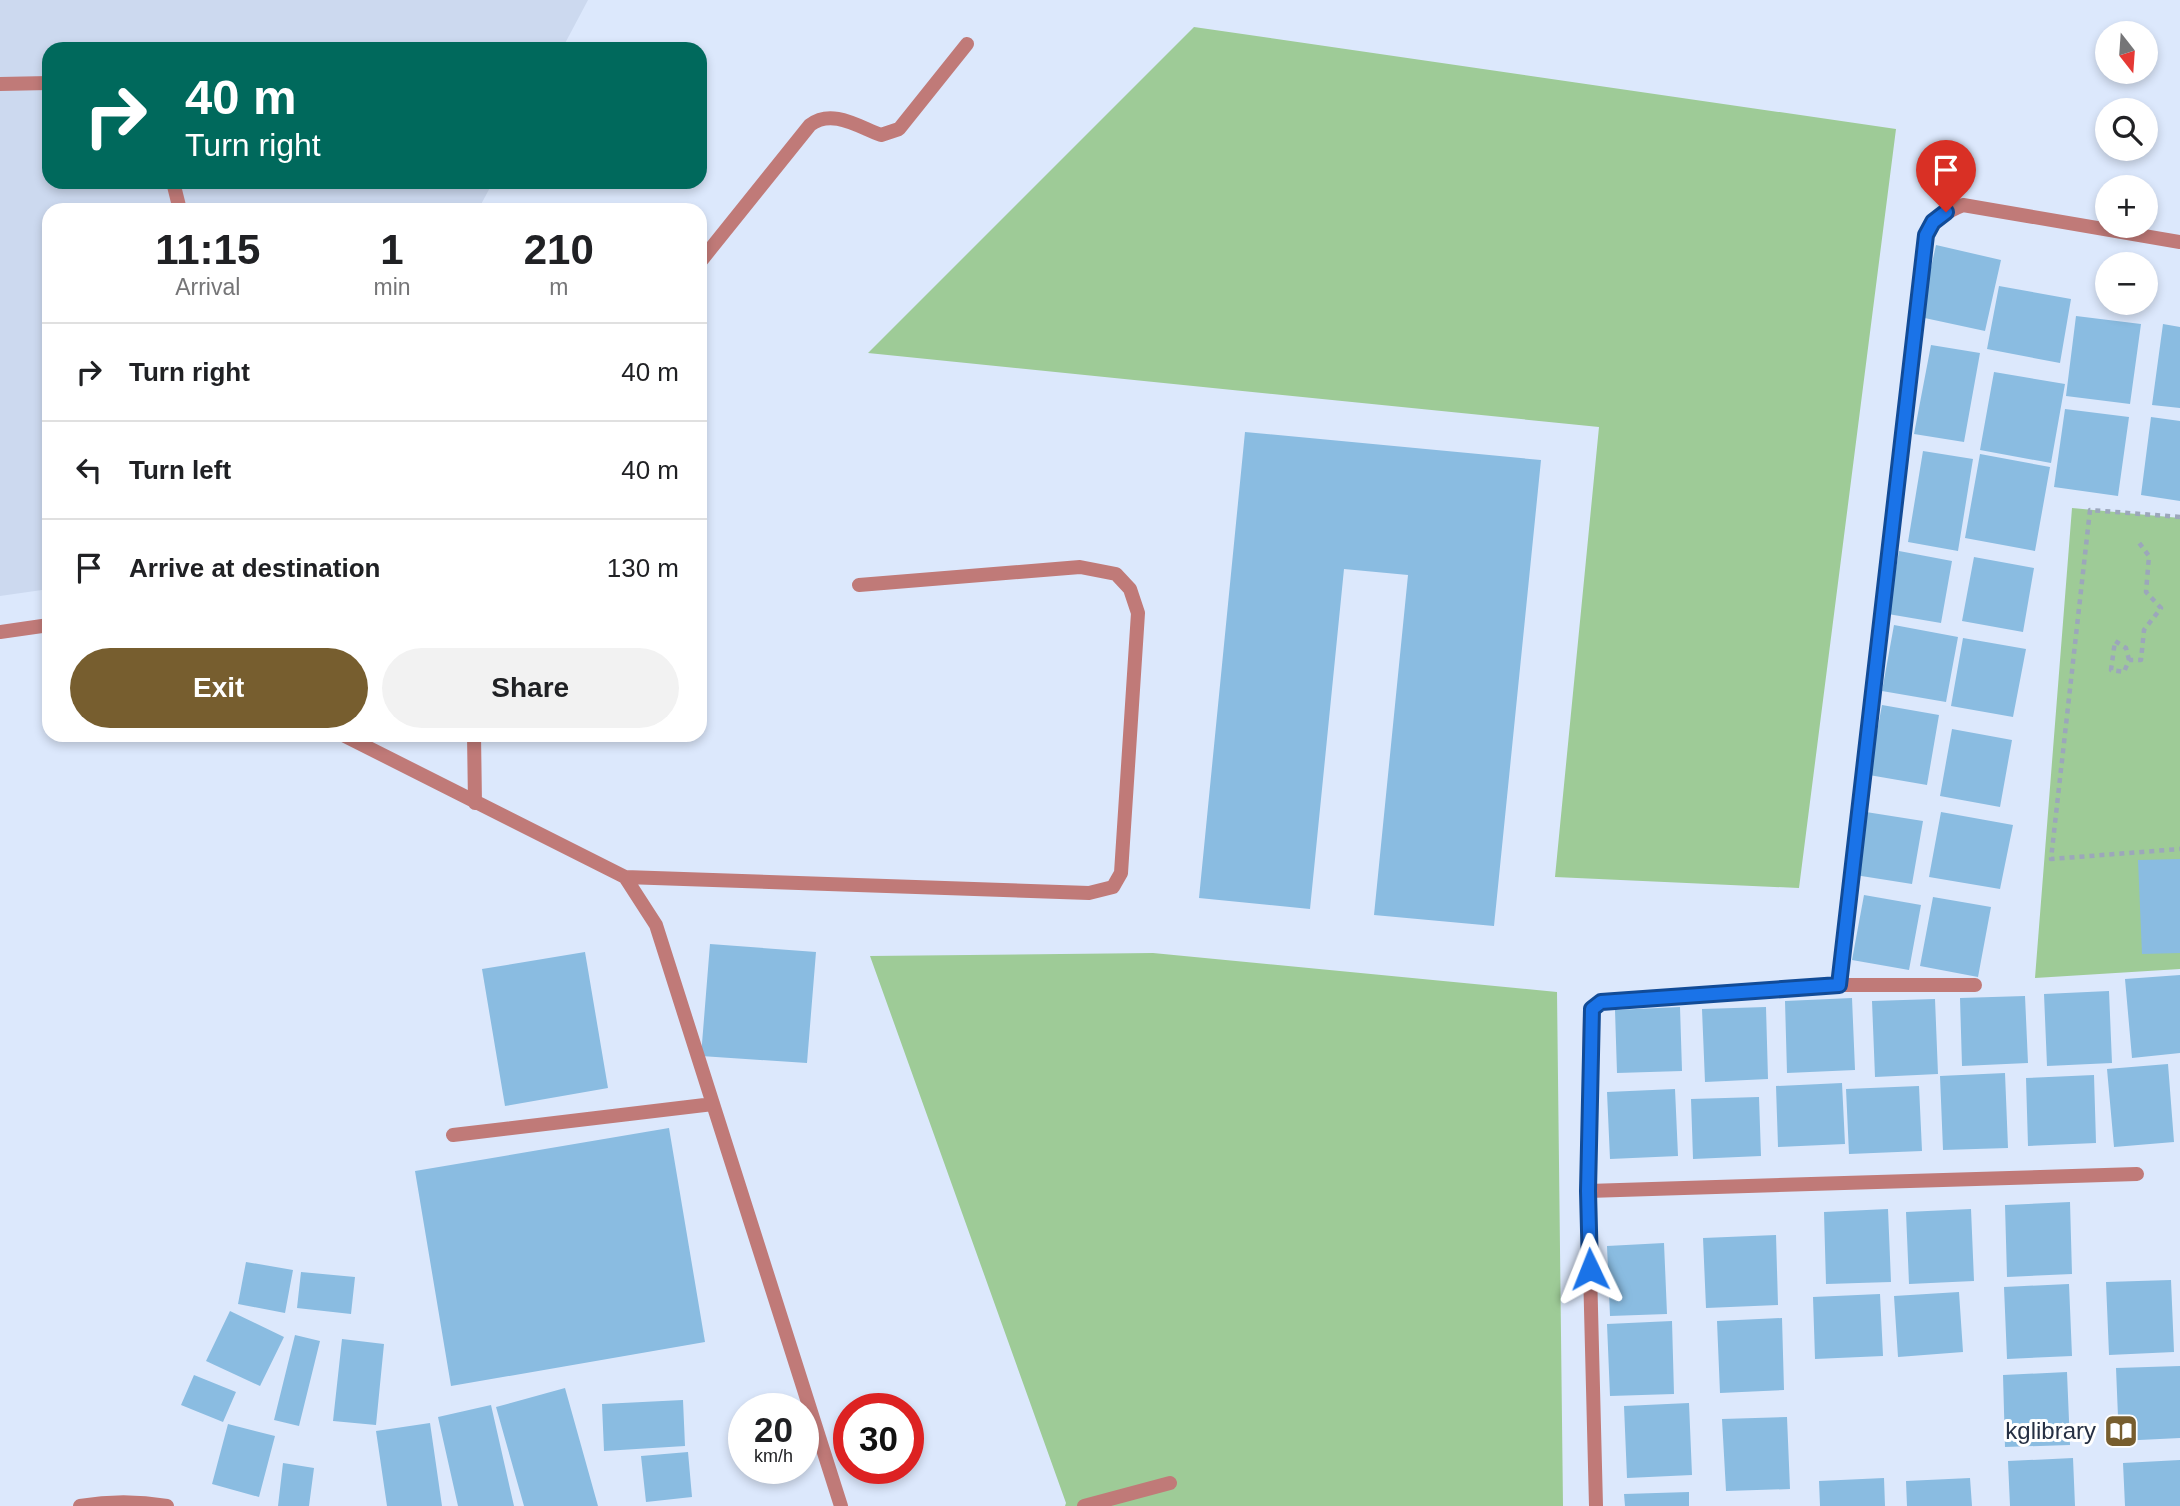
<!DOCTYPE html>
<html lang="en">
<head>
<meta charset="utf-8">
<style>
	body { margin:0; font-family:Helvetica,sans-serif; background:#f2f2f2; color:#202124; height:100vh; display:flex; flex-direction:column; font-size:26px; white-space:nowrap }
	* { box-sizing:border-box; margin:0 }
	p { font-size:23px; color:#757577 }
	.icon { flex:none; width:38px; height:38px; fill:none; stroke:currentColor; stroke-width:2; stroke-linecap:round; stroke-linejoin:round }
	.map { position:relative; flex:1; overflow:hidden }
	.details { position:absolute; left:42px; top:203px; width:665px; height:539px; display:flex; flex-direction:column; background:#fff; border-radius:21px; box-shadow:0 4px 10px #0003 }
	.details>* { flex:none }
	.hud { position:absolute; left:42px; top:42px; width:665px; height:147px; border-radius:21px; box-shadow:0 4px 10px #0003; background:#00695c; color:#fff; overflow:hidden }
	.needle { width:46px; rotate:163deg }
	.controls { position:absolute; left:2095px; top:21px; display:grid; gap:14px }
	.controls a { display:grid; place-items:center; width:63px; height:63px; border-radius:50%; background:#fff; box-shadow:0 4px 10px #0003; font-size:35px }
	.speed { position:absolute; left:728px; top:1393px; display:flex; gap:14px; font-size:35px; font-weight:700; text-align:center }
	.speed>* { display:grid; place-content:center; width:91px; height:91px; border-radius:50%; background:#fff; box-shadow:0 4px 10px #0003; line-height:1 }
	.speed small { font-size:18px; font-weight:400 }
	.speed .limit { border:10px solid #d22; background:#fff; color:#111 }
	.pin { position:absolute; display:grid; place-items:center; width:60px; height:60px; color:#fff; margin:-72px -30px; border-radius:50% 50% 50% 0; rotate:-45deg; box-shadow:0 0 7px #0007 }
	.pin .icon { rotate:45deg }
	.me { position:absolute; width:77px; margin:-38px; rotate:358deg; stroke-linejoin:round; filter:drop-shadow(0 0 5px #0008) }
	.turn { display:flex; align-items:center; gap:24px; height:147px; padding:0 28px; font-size:32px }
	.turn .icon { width:91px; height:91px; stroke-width:2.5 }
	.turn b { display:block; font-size:49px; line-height:60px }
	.eta { display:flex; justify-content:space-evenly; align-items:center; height:119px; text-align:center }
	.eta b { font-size:42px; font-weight:800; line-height:49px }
	.action { display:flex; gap:14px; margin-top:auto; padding:14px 28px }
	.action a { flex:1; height:80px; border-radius:42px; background:#775e2f; color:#fff; font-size:28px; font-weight:800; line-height:80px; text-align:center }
	.action a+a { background:#f2f2f2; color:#202124 }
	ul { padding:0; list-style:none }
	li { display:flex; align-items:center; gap:21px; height:98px; padding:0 28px; border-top:2px solid #e0e0e0 }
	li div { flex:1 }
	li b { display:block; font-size:26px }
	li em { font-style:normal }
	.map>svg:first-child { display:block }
	.built { fill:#ccd9ef }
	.green { fill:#9ecb97 }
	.building { fill:#8abce1 }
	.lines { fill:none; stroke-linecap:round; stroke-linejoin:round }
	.path { stroke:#9ca7bb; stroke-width:4.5; stroke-dasharray:5 5; stroke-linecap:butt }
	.lane { stroke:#c07a78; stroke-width:14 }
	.street { stroke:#c07a78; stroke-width:14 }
	.route-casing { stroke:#114b97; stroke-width:18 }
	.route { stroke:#1a73e8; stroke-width:12 }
	.labels { text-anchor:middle; stroke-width:6; stroke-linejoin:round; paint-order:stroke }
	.poi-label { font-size:24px; fill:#263044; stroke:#fff; text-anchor:end }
</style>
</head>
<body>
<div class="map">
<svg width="2180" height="1506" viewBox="0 0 2180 1506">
	<rect width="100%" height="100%" fill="#dce8fc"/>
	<path class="built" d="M 0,0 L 588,0 L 562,49 L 49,49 L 49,182 L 493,182 L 478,210 L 49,210 L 49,589 L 0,596 Z"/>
	<path class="green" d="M 1194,27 L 1896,129 L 1799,888 L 1555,877 L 1599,427 L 868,353 Z
		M 2072,508 L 2180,518 L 2180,969 L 2035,978 Z
		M 1153,953 L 1557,992 L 1563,1506 L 1065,1506 L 1066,1503 L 870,956 Z"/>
	<path class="building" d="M 1936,245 L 2001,260 L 1985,331 L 1920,317 Z
		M 1999,286 L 2071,299 L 2060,363 L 1987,349 Z
		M 2076,316 L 2141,324 L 2130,404 L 2066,396 Z
		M 2163,324 L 2180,327 L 2180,408 L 2152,405 Z
		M 1931,345 L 1980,353 L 1964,442 L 1914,434 Z
		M 1994,372 L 2065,384 L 2051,463 L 1980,450 Z
		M 2065,409 L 2129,417 L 2118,496 L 2054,487 Z
		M 2151,417 L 2180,421 L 2180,501 L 2141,495 Z
		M 1245,432 L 1541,460 L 1494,926 L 1374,915 L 1408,575 L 1344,569 L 1310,909 L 1199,898 Z
		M 1923,451 L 1973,459 L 1958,551 L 1908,542 Z
		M 1980,454 L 2050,467 L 2035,551 L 1965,538 Z
		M 1899,551 L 1952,561 L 1941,623 L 1888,614 Z
		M 1974,557 L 2034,568 L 2023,632 L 1962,621 Z
		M 1894,625 L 1958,637 L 1946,702 L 1882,691 Z
		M 1963,638 L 2026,649 L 2013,717 L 1951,706 Z
		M 1882,705 L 1939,715 L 1927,785 L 1869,775 Z
		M 1952,729 L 2012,740 L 2000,807 L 1940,796 Z
		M 1866,812 L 1923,821 L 1912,884 L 1855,875 Z
		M 1941,812 L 2013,825 L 2000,889 L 1929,877 Z
		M 2180,859 L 2180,953 L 2142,954 L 2138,860 Z
		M 1864,895 L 1921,905 L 1909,970 L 1852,960 Z
		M 1933,897 L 1991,907 L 1978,977 L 1920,966 Z
		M 710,944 L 816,952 L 807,1063 L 701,1056 Z
		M 585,952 L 608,1088 L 505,1106 L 482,969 Z
		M 2180,975 L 2180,1053 L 2132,1058 L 2125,979 Z
		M 2109,991 L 2112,1063 L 2047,1066 L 2044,994 Z
		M 2025,996 L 2028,1063 L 1962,1066 L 1960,998 Z
		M 1852,998 L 1855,1070 L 1787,1073 L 1785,1001 Z
		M 1935,999 L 1938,1074 L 1875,1077 L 1872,1001 Z
		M 1680,1007 L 1682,1071 L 1617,1073 L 1615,1010 Z
		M 1766,1007 L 1768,1079 L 1705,1082 L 1702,1009 Z
		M 2168,1064 L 2174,1142 L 2114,1147 L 2107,1069 Z
		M 2005,1073 L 2008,1148 L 1943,1150 L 1940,1076 Z
		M 2094,1075 L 2096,1143 L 2028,1146 L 2026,1078 Z
		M 1842,1083 L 1845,1144 L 1778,1147 L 1776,1086 Z
		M 1919,1086 L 1922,1151 L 1849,1154 L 1846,1089 Z
		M 1675,1089 L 1678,1156 L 1610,1159 L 1607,1092 Z
		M 1759,1097 L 1761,1156 L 1693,1159 L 1691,1099 Z
		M 669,1128 L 705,1342 L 451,1386 L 415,1171 Z
		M 2070,1202 L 2072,1274 L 2007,1277 L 2005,1205 Z
		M 1888,1209 L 1891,1282 L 1826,1284 L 1824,1212 Z
		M 1971,1209 L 1974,1281 L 1909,1284 L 1906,1212 Z
		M 1776,1235 L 1778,1305 L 1706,1308 L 1703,1238 Z
		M 1664,1243 L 1667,1314 L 1610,1316 L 1607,1246 Z
		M 246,1262 L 293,1270 L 285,1313 L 238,1304 Z
		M 301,1272 L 355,1277 L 351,1314 L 297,1308 Z
		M 2171,1280 L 2174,1352 L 2109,1355 L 2106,1282 Z
		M 2069,1284 L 2072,1356 L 2007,1359 L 2004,1287 Z
		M 1959,1292 L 1963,1352 L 1898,1357 L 1894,1296 Z
		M 1880,1294 L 1883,1356 L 1815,1359 L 1813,1297 Z
		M 230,1311 L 284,1337 L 260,1386 L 206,1361 Z
		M 1782,1318 L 1784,1390 L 1720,1393 L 1717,1321 Z
		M 1672,1321 L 1674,1394 L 1610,1396 L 1607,1324 Z
		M 295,1335 L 320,1341 L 299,1426 L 274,1420 Z
		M 342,1339 L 384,1344 L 376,1425 L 333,1421 Z
		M 2180,1366 L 2180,1438 L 2119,1441 L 2116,1368 Z
		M 2067,1372 L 2070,1445 L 2005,1447 L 2003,1375 Z
		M 194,1375 L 236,1392 L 223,1422 L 181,1405 Z
		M 565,1388 L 598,1506 L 524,1506 L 496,1407 Z
		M 683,1400 L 685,1446 L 604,1451 L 602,1404 Z
		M 1689,1403 L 1692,1475 L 1627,1478 L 1624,1406 Z
		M 491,1405 L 514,1506 L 458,1506 L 438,1417 Z
		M 1787,1417 L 1790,1489 L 1726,1491 L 1722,1419 Z
		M 430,1423 L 442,1506 L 387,1506 L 376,1431 Z
		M 228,1424 L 275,1436 L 259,1497 L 212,1484 Z
		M 688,1452 L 692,1497 L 646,1502 L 641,1456 Z
		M 2073,1458 L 2075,1506 L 2010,1506 L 2008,1461 Z
		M 2180,1460 L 2180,1506 L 2125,1506 L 2123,1463 Z
		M 283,1463 L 314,1468 L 309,1506 L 278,1506 Z
		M 1884,1478 L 1885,1506 L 1820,1506 L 1819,1481 Z
		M 1970,1478 L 1972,1506 L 1907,1506 L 1906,1481 Z
		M 1689,1492 L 1689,1506 L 1625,1506 L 1624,1494 Z"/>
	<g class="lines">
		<path class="path" d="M 2180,517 L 2090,510 L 2051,859 L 2180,849
			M 2129,660 L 2126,648 L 2115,641 L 2111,670 L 2124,672 L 2129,660 L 2141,660 L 2144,630 L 2161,608 L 2146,592 L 2149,556 L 2137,540"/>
		<path class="lane" d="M 0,84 L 49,83
			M 173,182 L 180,210
			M 700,262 L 810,125 C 832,108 859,127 881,135 L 899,129 L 967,44
			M 0,632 L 49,625
			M 343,735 L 625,877 L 656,925 L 841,1506
			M 474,735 L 475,803
			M 625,877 L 1089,893 L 1113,887 L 1121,873 L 1138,613 L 1130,589 L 1116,574 L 1080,567 L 859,585
			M 453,1135 L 713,1104
			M 1084,1506 L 1170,1483"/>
		<path class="street" d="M 1839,985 L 1975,985
			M 1588,1191 L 2137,1174
			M 80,1506 C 110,1501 137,1501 167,1506
			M 1596,1506 L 1588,1191 L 1590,1014 L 1596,1005 L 1602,1002 L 1839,985 L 1926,235 C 1935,219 1946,212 1963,205 L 2180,242"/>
	</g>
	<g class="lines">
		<g class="route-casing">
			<path id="route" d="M 1590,1269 L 1588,1191 L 1592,1009 L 1601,1002 L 1839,985 L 1926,235 L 1933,222 L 1946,212"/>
		</g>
		<use href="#route" class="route"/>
	</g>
	<defs>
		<g id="library-square" transform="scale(1.75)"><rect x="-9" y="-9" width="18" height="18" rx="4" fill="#775e2f" stroke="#fff"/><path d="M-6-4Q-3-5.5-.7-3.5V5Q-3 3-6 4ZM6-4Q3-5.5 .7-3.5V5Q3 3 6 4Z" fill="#fff"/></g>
	</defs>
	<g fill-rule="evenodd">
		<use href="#library-square" x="2121" y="1431"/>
	</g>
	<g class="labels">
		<g class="poi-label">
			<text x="2096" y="1439">kglibrary</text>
		</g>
	</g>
</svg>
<div class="controls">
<a><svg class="needle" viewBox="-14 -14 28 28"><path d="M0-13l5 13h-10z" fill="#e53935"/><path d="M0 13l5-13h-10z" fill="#757577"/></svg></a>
<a><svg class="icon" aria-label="search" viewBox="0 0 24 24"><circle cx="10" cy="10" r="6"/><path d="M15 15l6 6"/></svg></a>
<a>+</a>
<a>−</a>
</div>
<div class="speed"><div>20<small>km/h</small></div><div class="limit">30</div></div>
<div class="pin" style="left:1946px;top:212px;background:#d93025"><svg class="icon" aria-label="arrive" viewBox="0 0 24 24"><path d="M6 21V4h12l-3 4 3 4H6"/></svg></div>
<svg class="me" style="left:1590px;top:1269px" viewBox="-20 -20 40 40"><path d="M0-17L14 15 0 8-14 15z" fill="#1a73e8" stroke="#fff" stroke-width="4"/></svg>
<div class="hud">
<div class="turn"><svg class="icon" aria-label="right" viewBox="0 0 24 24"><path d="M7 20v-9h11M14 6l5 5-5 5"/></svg><div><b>40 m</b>Turn right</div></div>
</div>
<section class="details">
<div class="eta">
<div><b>11:15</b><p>Arrival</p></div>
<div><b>1</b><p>min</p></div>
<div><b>210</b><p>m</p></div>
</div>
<ul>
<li><svg class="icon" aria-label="right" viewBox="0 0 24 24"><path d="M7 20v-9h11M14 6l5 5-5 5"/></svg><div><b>Turn right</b></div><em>40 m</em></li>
<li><svg class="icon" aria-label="left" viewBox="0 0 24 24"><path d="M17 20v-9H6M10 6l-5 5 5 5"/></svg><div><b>Turn left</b></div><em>40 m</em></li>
<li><svg class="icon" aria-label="arrive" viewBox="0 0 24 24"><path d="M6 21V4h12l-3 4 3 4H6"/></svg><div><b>Arrive at destination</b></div><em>130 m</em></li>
</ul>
<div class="action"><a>Exit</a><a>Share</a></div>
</section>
</div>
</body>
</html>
